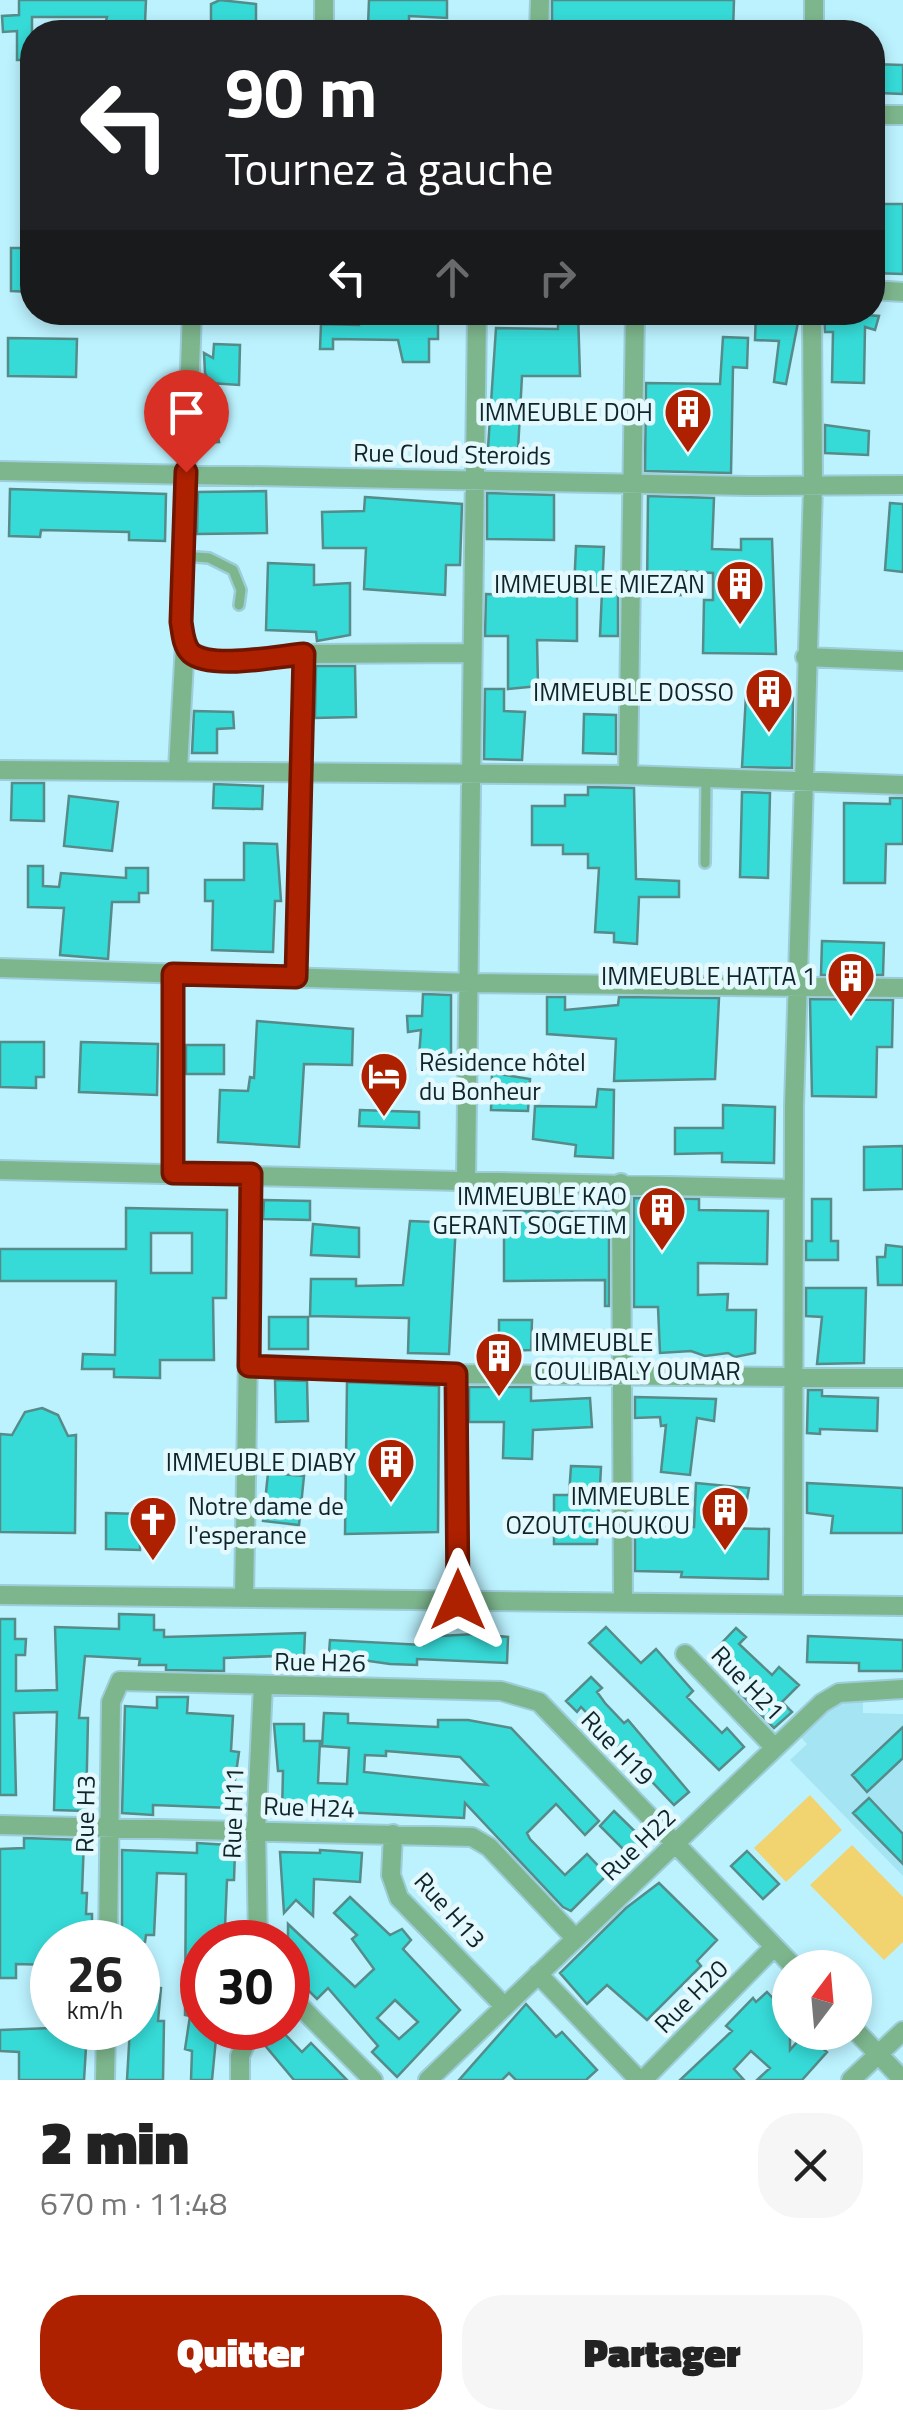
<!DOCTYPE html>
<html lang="fr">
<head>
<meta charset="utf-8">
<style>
	body { margin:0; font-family:"Titillium Web",sans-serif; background:#f6f6f6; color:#222; height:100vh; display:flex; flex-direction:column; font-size:38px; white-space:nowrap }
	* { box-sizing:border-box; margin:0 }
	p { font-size:32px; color:#767676 }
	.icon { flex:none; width:55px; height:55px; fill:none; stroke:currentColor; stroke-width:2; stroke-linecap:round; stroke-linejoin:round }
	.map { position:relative; height:2080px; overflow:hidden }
	.sheet { display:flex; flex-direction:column; background:#fff; flex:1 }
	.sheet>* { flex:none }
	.hud { position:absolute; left:20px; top:20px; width:865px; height:305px; border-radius:40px; box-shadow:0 5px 15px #0003; background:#202124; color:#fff; overflow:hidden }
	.needle { width:65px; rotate:16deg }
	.tools { position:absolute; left:772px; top:1950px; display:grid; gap:20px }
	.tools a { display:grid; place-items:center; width:100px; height:100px; border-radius:50%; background:#fff; box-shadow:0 5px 15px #0003; font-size:50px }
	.speed { position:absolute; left:30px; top:1920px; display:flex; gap:20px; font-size:50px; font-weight:700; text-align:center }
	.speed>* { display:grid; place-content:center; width:130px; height:130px; border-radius:50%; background:#fff; box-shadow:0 5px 15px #0003; line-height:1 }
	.speed small { font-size:25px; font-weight:400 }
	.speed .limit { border:15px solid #d22; background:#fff; color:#111 }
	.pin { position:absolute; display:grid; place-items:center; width:85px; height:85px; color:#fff; margin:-102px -42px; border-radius:50% 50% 50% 0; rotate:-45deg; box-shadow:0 0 10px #0007 }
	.pin .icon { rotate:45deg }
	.me { position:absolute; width:110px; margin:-55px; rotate:0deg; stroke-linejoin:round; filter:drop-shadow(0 0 8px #0008) }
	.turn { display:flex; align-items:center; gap:35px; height:210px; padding:0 40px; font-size:45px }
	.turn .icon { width:130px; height:130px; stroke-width:2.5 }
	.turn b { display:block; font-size:70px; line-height:85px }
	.lanes { display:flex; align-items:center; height:95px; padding:0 40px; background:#0003; justify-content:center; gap:50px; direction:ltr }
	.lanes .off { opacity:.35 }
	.round { display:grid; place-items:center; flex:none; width:105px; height:105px; border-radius:40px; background:#f6f6f6 }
	.summary { display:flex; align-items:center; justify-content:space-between; height:170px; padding:0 40px }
	h1 { font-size:60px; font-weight:800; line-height:75px }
	.button { display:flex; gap:20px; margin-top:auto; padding:20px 40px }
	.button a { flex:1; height:115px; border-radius:40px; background:#ad2000; color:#fff; font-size:40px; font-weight:800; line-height:115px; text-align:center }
	.button a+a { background:#f6f6f6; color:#222 }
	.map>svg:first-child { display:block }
	.built { fill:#a5e4f3 }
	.green { fill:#f1d470 }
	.building { fill:#36dbd8; stroke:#558b89; stroke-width:2.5; fill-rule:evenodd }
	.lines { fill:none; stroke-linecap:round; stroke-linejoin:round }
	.lane-casing { stroke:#9ccdd8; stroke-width:14 }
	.street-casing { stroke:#9ccdd8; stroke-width:22 }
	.lane { stroke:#7db68d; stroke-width:9 }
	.street { stroke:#7db68d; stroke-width:18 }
	.route-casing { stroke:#701500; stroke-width:25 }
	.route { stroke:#ad2000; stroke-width:18 }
	.labels { text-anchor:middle; stroke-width:9; stroke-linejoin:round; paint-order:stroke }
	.poi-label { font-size:25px; fill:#0f252a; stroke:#e4f9fe; text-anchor:end }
	.street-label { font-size:25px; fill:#0f252a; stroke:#e4f9fe }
</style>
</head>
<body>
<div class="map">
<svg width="903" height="2080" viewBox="0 0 903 2080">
	<rect width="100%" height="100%" fill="#bbf2fe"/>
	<path class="built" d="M 863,1699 L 863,1713 L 903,1714 L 903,1876 L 790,1760 L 807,1744 L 799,1735 L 833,1705 Z"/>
	<path class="green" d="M 810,1795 L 842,1830 L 786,1882 L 754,1848 Z
		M 852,1845 L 903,1897 L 903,1942 L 884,1960 L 810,1885 Z"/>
	<path class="building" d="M 19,0 L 146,0 L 145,23 L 106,21 L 107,17 L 32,17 L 32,60 L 17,60 L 17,31 L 3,32 L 2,16 L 19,15 Z
		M 220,0 L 256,4 L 256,32 L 211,32 L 211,4 Z
		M 369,0 L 447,0 L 447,18 L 409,16 L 409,27 L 368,26 Z
		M 552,0 L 734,0 L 733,32 L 552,31 Z
		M 872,64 L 903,65 L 903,94 L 879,93 L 879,88 L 872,87 Z
		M 872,204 L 903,204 L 903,274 L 872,273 Z
		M 11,248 L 32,248 L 32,292 L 11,291 Z
		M 360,312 L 438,318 L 438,339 L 429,339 L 429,362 L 403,362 L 398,340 L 333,339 L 333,349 L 320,349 L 321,324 L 359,325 Z
		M 558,312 L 578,312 L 580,376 L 522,376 L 518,450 L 488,448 L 496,328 L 558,329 Z
		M 756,312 L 800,312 L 786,384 L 774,382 L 779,341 L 755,340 Z
		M 824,312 L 879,316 L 875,330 L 865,327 L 864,383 L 832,382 L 833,332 L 825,332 Z
		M 723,337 L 748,338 L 747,368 L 733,367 L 731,473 L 645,471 L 646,383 L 720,384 Z
		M 8,338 L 77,339 L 76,377 L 8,376 Z
		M 214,344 L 240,345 L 239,385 L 210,383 L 205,373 L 204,353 L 213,358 Z
		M 201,410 L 213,410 L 219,442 L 200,443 Z
		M 825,425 L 869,431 L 868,455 L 825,453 Z
		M 10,489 L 166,494 L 165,541 L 129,540 L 129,532 L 41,530 L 40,537 L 9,536 Z
		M 266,491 L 267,533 L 197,534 L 198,492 Z
		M 487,493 L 554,495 L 554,540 L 487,539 Z
		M 648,496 L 714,498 L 712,549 L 741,550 L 741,539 L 772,539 L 776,654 L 703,653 L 704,600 L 713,600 L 713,573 L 680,571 L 681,595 L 647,596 Z
		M 365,497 L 462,504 L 460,565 L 446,565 L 445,595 L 364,589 L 366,548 L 323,548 L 322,512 L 364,511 Z
		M 890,503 L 903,504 L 903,572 L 885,570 Z
		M 576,546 L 604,547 L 602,591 L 577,590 L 577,641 L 537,640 L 538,686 L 508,689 L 508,636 L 485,636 L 486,594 L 547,596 L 547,591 L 574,590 Z
		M 268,563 L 314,565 L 314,585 L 350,583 L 350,635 L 317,641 L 316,632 L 266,630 Z
		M 618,589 L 618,636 L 600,636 L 602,591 Z
		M 316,666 L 355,666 L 356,717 L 315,718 Z
		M 485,689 L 504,689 L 504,711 L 525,712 L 522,760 L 484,759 Z
		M 746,695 L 793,698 L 792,768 L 742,767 Z
		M 194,711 L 233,712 L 234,728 L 217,729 L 217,753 L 192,753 Z
		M 584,714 L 616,715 L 616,754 L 583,753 Z
		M 12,783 L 44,783 L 44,821 L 11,820 Z
		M 214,784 L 263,786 L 262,809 L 213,808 Z
		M 588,787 L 634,788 L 636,879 L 679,881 L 679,897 L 639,897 L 637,944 L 614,942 L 614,933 L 595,932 L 599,868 L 588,868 L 588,854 L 563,854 L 563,845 L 532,845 L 532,806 L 565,806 L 565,795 L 588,795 Z
		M 742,792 L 770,793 L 768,878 L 740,877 Z
		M 69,796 L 118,802 L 112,851 L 64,846 Z
		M 890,798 L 903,798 L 903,844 L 886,844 L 885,883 L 844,883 L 844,803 L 890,804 Z
		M 244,843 L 277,844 L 281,901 L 275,901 L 273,952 L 212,950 L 213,901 L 205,901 L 205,880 L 244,880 Z
		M 28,866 L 43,866 L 43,886 L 59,887 L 61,873 L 126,878 L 126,868 L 148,868 L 148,893 L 139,893 L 139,902 L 112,902 L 108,959 L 60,955 L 64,908 L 28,907 Z
		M 822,941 L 884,943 L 883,975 L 821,975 Z
		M 423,994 L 451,995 L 451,1070 L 418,1069 L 421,1030 L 408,1032 L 407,1016 L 422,1016 Z
		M 547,997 L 565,997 L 565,1010 L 618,1005 L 619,997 L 719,998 L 715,1079 L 614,1081 L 616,1039 L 547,1034 Z
		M 810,999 L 893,1000 L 892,1047 L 877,1047 L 876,1097 L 812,1096 Z
		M 257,1021 L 353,1029 L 352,1065 L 304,1064 L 299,1147 L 218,1142 L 220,1090 L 248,1091 L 250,1077 L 254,1078 Z
		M 0,1042 L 44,1042 L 44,1077 L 36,1077 L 36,1088 L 0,1087 Z
		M 81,1042 L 158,1044 L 157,1095 L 79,1092 Z
		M 186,1045 L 224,1045 L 224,1074 L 186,1074 Z
		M 492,1073 L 530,1079 L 528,1111 L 491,1110 Z
		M 598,1089 L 614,1090 L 613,1158 L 575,1156 L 576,1145 L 533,1139 L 535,1106 L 596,1107 Z
		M 723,1105 L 775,1107 L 774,1163 L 722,1162 L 722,1153 L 675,1154 L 675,1128 L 723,1128 Z
		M 360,1110 L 419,1112 L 419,1128 L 359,1126 Z
		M 903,1146 L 903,1189 L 864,1190 L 864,1147 Z
		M 634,1198 L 699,1199 L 699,1210 L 768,1211 L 767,1264 L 698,1263 L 698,1295 L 728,1294 L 727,1310 L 756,1310 L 755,1353 L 735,1357 L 728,1353 L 705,1356 L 691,1351 L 660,1353 L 658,1307 L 634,1307 Z
		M 812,1199 L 831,1199 L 831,1241 L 838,1241 L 838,1260 L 806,1260 L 806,1241 L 812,1241 Z
		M 264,1200 L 310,1201 L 310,1220 L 263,1219 Z
		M 126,1208 L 227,1210 L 226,1298 L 213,1298 L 214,1360 L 160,1360 L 160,1378 L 114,1377 L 114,1369 L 82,1369 L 83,1354 L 115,1355 L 116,1281 L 0,1281 L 0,1249 L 126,1249 ZM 151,1233 L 192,1233 L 192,1273 L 151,1273 Z
		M 504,1211 L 609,1212 L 609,1306 L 605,1306 L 605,1280 L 504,1281 Z
		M 410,1221 L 456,1223 L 449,1354 L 408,1353 L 409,1318 L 310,1316 L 311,1279 L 356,1279 L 356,1286 L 403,1285 Z
		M 313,1224 L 359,1228 L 359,1257 L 311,1255 Z
		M 886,1245 L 903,1247 L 903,1285 L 878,1285 L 877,1257 L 885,1257 Z
		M 806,1288 L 866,1288 L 864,1363 L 817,1364 L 822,1317 L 806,1316 Z
		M 269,1317 L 308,1317 L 308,1349 L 269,1349 Z
		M 499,1320 L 532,1320 L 531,1350 L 499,1351 Z
		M 275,1380 L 307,1381 L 308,1421 L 276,1422 Z
		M 347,1382 L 439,1386 L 438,1532 L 345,1534 Z
		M 469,1387 L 531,1387 L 531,1401 L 590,1398 L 592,1427 L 533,1430 L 532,1459 L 503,1458 L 504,1422 L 469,1422 Z
		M 808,1390 L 822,1390 L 822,1396 L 878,1398 L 877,1431 L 820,1429 L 820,1434 L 807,1433 Z
		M 635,1397 L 716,1399 L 714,1421 L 697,1418 L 690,1475 L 661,1472 L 666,1425 L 661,1426 L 660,1417 L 635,1418 Z
		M 42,1408 L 58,1415 L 68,1436 L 76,1435 L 75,1533 L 0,1532 L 0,1434 L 12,1435 L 25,1412 Z
		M 571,1466 L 601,1467 L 597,1544 L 554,1544 L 554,1495 L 569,1495 Z
		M 268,1473 L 304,1476 L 299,1525 L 263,1521 Z
		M 696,1483 L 749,1488 L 746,1504 L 722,1501 L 721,1528 L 769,1529 L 768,1579 L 681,1577 L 682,1572 L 635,1571 L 635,1528 L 694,1527 Z
		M 807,1483 L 903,1488 L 903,1533 L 831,1533 L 833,1516 L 807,1513 Z
		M 106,1513 L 140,1514 L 140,1550 L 106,1549 Z
		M 119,1614 L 154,1615 L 154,1630 L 164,1630 L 164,1637 L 305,1633 L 304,1655 L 224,1658 L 224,1671 L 166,1670 L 166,1665 L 139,1665 L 140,1659 L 85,1656 L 79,1718 L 88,1718 L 86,1811 L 54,1810 L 57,1712 L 14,1713 L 16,1795 L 0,1795 L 0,1619 L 15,1619 L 15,1639 L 26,1639 L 25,1655 L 16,1655 L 16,1691 L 57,1690 L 55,1627 L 119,1629 Z
		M 606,1627 L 641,1663 L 656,1649 L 693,1691 L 687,1697 L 722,1733 L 727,1728 L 744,1747 L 719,1770 L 589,1643 Z
		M 736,1628 L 746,1637 L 739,1644 L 772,1675 L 779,1667 L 799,1685 L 782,1702 L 792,1712 L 774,1728 L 739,1692 L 752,1680 L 717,1648 Z
		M 475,1634 L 508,1637 L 507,1663 L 417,1659 L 417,1665 L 390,1664 L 355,1659 L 346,1667 L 328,1665 L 330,1640 L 423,1645 L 423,1637 Z
		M 808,1636 L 903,1640 L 903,1671 L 859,1671 L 859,1663 L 807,1662 Z
		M 591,1677 L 602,1688 L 597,1692 L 605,1703 L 624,1723 L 628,1720 L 689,1792 L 674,1805 L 581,1707 L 577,1712 L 566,1701 Z
		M 157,1697 L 188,1697 L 187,1713 L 233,1716 L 231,1751 L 239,1752 L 231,1808 L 153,1805 L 153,1815 L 122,1813 L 125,1706 L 157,1708 Z
		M 324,1713 L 348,1714 L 348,1723 L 438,1727 L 438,1720 L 468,1720 L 511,1728 L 599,1821 L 585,1835 L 556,1804 L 527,1833 L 530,1839 L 565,1875 L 587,1854 L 607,1875 L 571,1911 L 563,1907 L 465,1803 L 464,1818 L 301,1810 L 301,1814 L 282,1814 L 283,1771 L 278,1771 L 274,1724 L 304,1724 L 304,1741 L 320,1741 L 318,1783 L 347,1784 L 349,1748 L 322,1746 ZM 386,1751 L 460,1757 L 487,1785 L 364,1772 L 365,1755 L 386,1756 Z
		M 903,1727 L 903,1758 L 867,1792 L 852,1775 Z
		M 869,1798 L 903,1834 L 903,1864 L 853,1813 Z
		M 614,1811 L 649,1845 L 634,1860 L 600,1826 Z
		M 24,1838 L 84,1840 L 82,1893 L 87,1893 L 86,1914 L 92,1914 L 92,1934 L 73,1934 L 73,1942 L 52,1942 L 52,1965 L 16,1964 L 16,1978 L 0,1978 L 0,1849 L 24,1848 Z
		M 197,1843 L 228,1845 L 228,1851 L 235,1851 L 234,1880 L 227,1880 L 225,1927 L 219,1926 L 218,1942 L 202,1942 L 202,2028 L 217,2028 L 212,2080 L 191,2080 L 192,2051 L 185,2049 L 190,2016 L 185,2015 L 186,1874 L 157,1873 L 154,1935 L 146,1935 L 145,1942 L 122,1942 L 122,1850 L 197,1853 Z
		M 320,1850 L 362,1853 L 360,1882 L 314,1879 L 313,1916 L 296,1900 L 284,1913 L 280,1852 L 320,1853 Z
		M 747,1851 L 779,1884 L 763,1899 L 731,1866 Z
		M 659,1883 L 717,1940 L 697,1961 L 701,1966 L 647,2020 L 607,1985 L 587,2004 L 560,1973 L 626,1908 Z
		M 350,1897 L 390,1935 L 402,1929 L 411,1940 L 403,1949 L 460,2010 L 397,2077 L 372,2052 L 378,2046 L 328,1988 L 317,1999 L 299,1981 L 307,1974 L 288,1954 L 288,1924 L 355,1987 L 374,1969 L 352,1939 L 357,1935 L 334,1913 ZM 395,2000 L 418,2022 L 399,2039 L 377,2018 Z
		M 138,1985 L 161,1988 L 158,2021 L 164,2021 L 163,2080 L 127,2080 L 130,2028 L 138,2028 Z
		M 767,1992 L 790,2016 L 790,2050 L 805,2033 L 827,2052 L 802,2080 L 757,2080 L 770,2068 L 751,2051 L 734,2069 L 744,2080 L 680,2080 L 732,2031 L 726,2026 L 753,1998 L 756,2002 Z
		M 526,2004 L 556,2037 L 562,2032 L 597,2070 L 586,2080 L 516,2080 L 509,2073 L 502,2080 L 459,2080 Z
		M 51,2028 L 87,2031 L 84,2080 L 19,2080 L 19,2052 L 0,2051 L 0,2030 Z
		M 279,2028 L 302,2052 L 311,2043 L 347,2080 L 294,2080 L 263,2043 Z"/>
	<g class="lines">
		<g class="lane-casing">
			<path id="lane" d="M 183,556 L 209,558 L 233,570 L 241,590 L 239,605
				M 705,863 L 706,778"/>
		</g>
		<g class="street-casing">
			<path id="street" d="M 324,0 L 324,32
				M 814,0 L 814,32
				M 539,32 L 540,0
				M 872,115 L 903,115
				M 872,290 L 903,292
				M 192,312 L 181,622 L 185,644 L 191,653 L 218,661 L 304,654 L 472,653
				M 0,471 L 748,486 L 903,485
				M 805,657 L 903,661
				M 178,769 L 185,644
				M 0,770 L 628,775 L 903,785
				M 628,775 L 635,312
				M 0,968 L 469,983 L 903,988
				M 296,977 L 304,654
				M 0,1170 L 793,1189
				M 173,1173 L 173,973
				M 466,1179 L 477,312
				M 621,1183 L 623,1601
				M 249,1366 L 456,1374 L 903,1378
				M 456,1374 L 458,1600
				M 0,1595 L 903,1606
				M 244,1597 L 251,1174
				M 793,1604 L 794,1106 L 813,487 L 812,312
				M 685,1654 L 775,1748
				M 0,1825 L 472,1837 L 489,1847 L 575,1938
				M 393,1834 L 391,1875 L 399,1898 L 504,2006
				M 108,1942 L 111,1702 L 120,1681 L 501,1691 L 539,1702 L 795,1968
				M 258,1942 L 256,1830 L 263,1685
				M 538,1974 L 639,2080
				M 288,1994 L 373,2080
				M 855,2030 L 903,2080
				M 105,2080 L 106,2028
				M 240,2080 L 240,2056 L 252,2028
				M 428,2080 L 822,1703 L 839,1693 L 903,1689
				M 643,2080 L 774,1947
				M 851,2080 L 903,2031"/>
		</g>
		<use href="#lane" class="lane"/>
		<use href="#street" class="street"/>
	</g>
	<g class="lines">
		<g class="route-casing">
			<path id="route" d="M 186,472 L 181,622 C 183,633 183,645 191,653 C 211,670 279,656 304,654 L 296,977 L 173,974 L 173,1173 L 251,1174 L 249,1366 L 456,1374 L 458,1600"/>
		</g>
		<use href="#route" class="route"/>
	</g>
	<defs>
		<g id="building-pin" transform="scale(2.5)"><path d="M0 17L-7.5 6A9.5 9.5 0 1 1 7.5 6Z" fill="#ad2000" stroke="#e4f9fe"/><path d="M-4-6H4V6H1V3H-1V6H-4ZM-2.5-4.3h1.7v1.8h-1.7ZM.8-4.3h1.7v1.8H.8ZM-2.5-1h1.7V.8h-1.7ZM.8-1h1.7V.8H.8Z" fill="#fff"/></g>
		<g id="hotel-pin" transform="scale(2.5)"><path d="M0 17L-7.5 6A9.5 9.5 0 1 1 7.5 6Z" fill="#ad2000" stroke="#e4f9fe"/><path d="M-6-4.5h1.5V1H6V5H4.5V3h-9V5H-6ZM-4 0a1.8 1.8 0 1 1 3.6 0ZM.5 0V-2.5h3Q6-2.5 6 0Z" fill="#fff"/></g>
		<g id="church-pin" transform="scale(2.5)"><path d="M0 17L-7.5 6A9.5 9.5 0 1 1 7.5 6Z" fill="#ad2000" stroke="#e4f9fe"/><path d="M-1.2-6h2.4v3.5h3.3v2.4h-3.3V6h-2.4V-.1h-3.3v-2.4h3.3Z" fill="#fff"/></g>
	</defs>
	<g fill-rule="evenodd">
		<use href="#building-pin" x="688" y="412"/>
		<use href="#building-pin" x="740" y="584"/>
		<use href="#building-pin" x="769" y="692"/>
		<use href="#building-pin" x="851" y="976"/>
		<use href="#hotel-pin" x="384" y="1076"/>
		<use href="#building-pin" x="662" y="1210"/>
		<use href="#building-pin" x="499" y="1356"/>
		<use href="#building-pin" x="391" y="1462"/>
		<use href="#building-pin" x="725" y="1510"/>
		<use href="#church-pin" x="153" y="1520"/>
	</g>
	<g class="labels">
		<g class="poi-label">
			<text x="653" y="421">IMMEUBLE DOH</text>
			<text x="705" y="593">IMMEUBLE MIEZAN</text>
			<text x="734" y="701">IMMEUBLE DOSSO</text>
			<text x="816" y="985">IMMEUBLE HATTA 1</text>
			<text x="419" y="1071" text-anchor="start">Résidence hôtel<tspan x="419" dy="29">du Bonheur</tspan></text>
			<text x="627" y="1205">IMMEUBLE KAO<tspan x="627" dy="29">GERANT SOGETIM</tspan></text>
			<text x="534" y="1351" text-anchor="start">IMMEUBLE<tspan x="534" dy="29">COULIBALY OUMAR</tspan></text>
			<text x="356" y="1471">IMMEUBLE DIABY</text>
			<text x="690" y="1505">IMMEUBLE<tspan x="690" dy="29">OZOUTCHOUKOU</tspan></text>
			<text x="188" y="1515" text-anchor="start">Notre dame de<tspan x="188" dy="29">l'esperance</tspan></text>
		</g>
		<g class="street-label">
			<text transform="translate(452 454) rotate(1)" y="9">Rue Cloud Steroids</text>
			<text transform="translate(320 1662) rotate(1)" y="9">Rue H26</text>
			<text transform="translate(748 1683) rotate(46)" y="9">Rue H21</text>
			<text transform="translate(618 1748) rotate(46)" y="9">Rue H19</text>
			<text transform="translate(309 1807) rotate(2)" y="9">Rue H24</text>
			<text transform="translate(233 1813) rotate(-88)" y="9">Rue H11</text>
			<text transform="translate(85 1814) rotate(-89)" y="9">Rue H3</text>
			<text transform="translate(638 1844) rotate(-44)" y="9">Rue H22</text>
			<text transform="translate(450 1910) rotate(48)" y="9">Rue H13</text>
			<text transform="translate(691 1996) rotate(-45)" y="9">Rue H20</text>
		</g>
	</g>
</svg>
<div class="tools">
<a><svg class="needle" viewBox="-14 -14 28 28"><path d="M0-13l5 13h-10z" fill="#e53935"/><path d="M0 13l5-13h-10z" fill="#767676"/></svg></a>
</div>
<div class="speed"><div>26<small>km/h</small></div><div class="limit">30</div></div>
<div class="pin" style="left:186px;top:472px;background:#d93025"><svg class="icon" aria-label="arrive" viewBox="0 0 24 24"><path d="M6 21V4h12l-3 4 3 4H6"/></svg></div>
<svg class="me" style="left:458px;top:1600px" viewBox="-20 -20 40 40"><path d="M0-17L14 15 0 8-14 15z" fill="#ad2000" stroke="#fff" stroke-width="4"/></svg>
<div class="hud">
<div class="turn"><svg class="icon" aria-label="left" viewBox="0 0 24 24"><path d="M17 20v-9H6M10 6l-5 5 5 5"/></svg><div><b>90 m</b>Tournez à gauche</div></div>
<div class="lanes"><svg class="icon" aria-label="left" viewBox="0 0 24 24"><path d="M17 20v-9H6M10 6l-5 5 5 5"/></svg><svg class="icon off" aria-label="ahead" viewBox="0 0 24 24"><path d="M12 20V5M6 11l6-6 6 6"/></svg><svg class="icon off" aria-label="right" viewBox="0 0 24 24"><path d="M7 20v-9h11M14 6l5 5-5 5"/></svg></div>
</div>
</div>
<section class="sheet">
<div class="summary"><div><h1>2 min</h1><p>670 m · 11:48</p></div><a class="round"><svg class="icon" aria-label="close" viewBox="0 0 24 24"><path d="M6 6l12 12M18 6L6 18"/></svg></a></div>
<div class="button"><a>Quitter</a><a>Partager</a></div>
</section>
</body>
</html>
